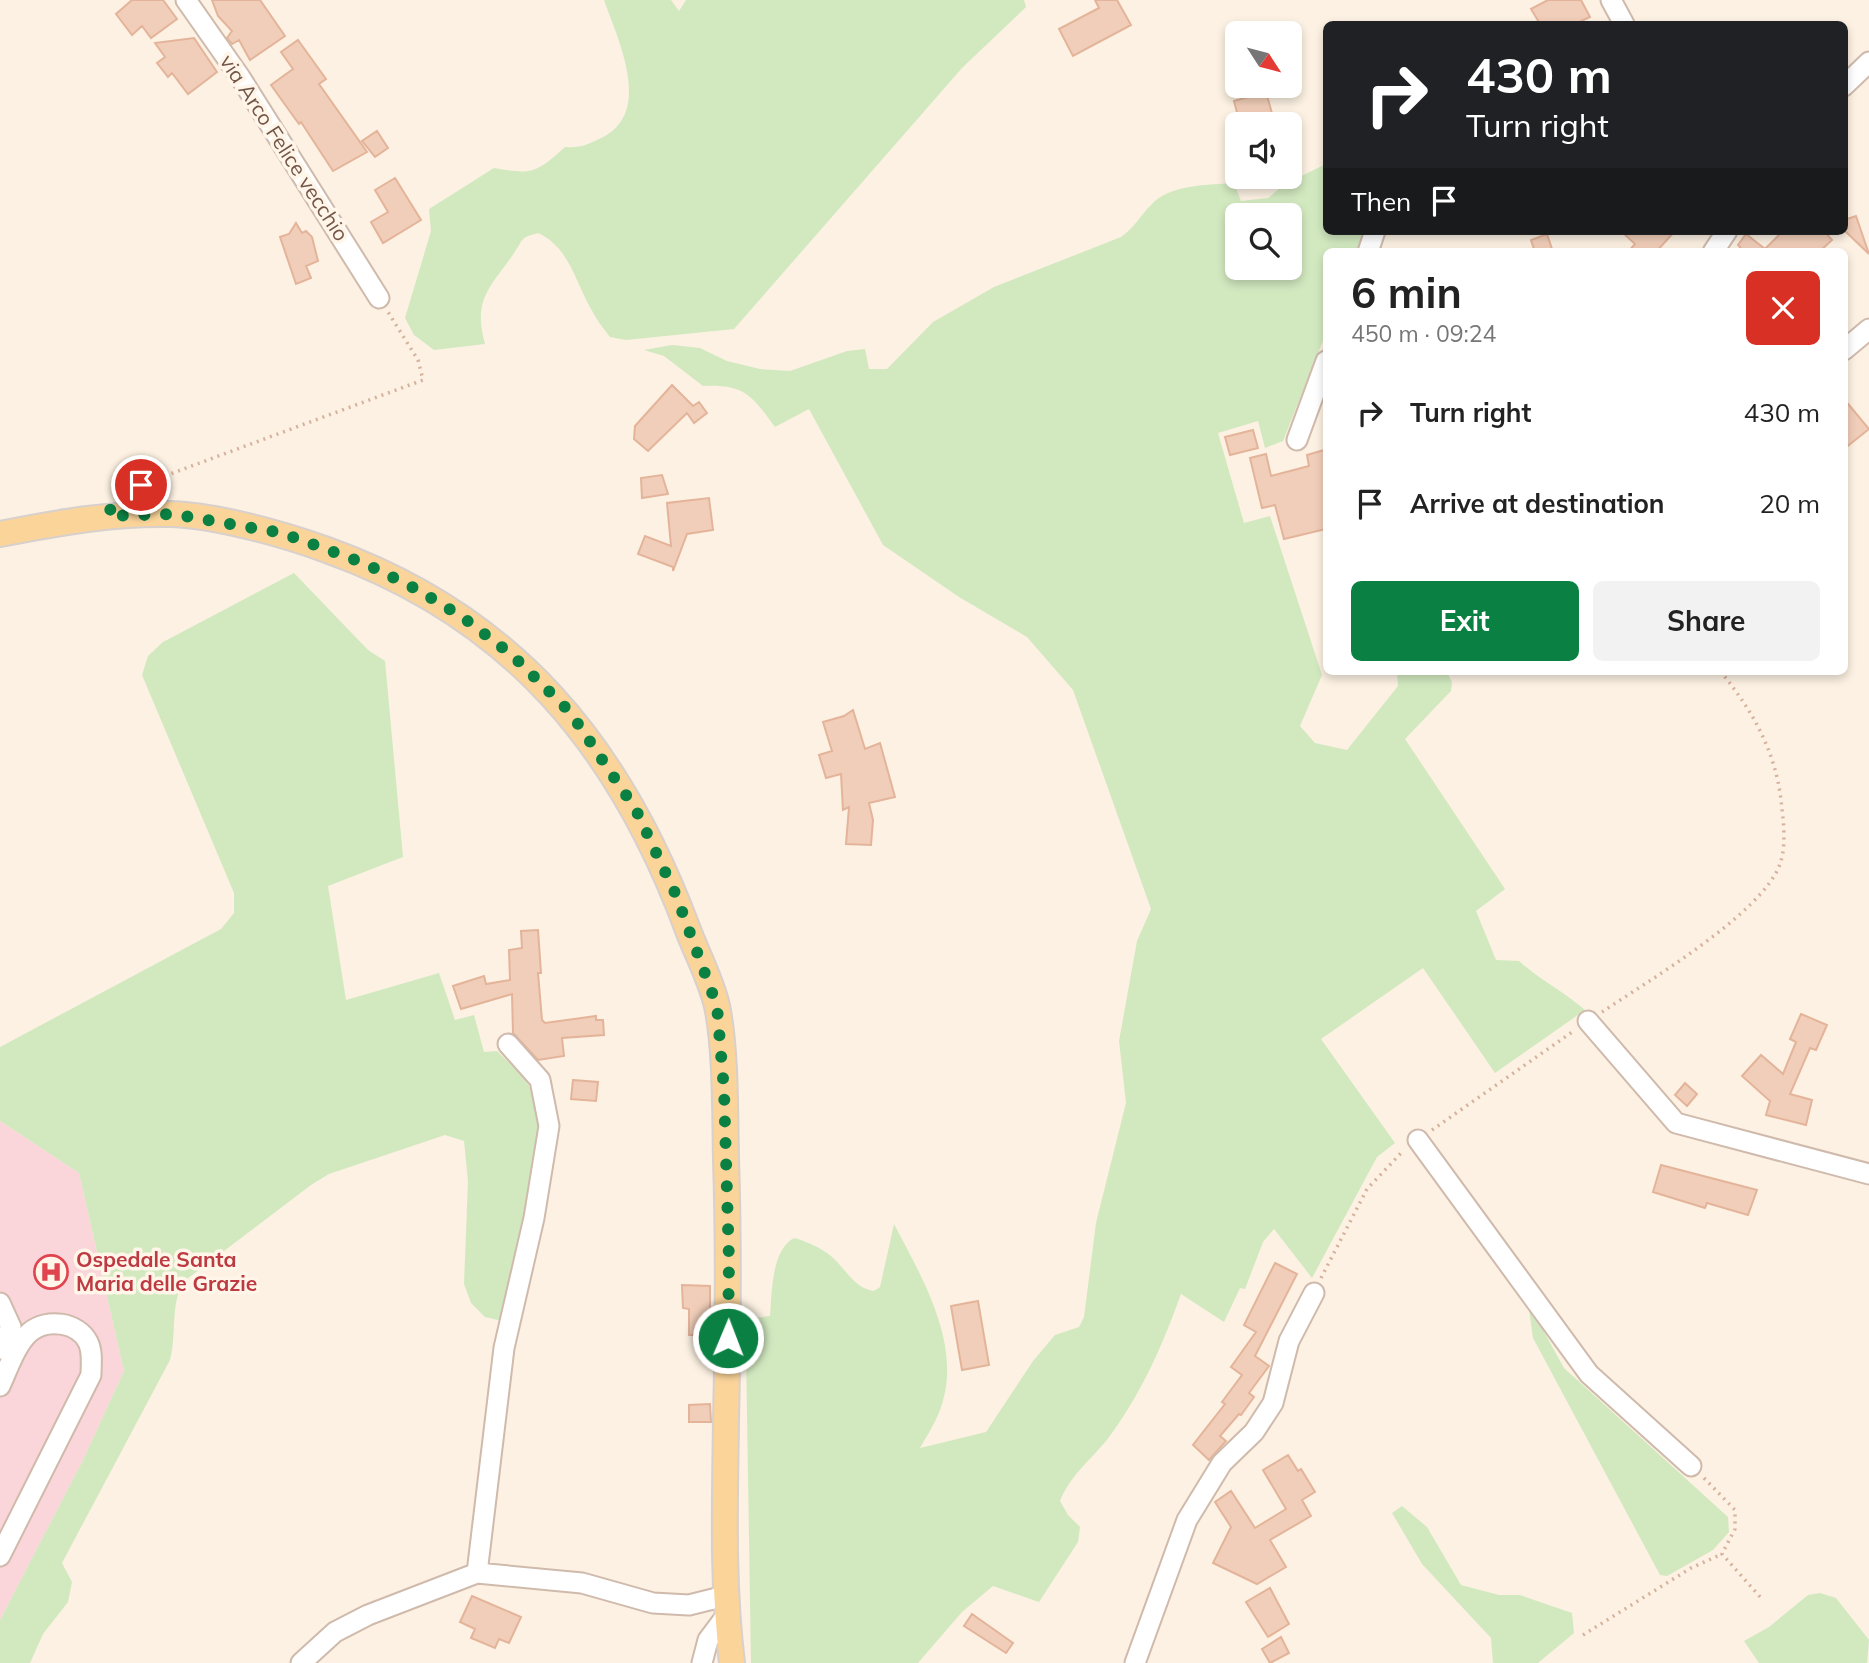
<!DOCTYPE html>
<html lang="en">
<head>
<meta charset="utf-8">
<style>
	body { margin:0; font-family:Mulish,sans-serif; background:#f2f2f2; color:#222; height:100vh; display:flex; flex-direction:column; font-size:26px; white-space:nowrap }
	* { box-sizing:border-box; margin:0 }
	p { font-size:23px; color:#767676 }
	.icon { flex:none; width:38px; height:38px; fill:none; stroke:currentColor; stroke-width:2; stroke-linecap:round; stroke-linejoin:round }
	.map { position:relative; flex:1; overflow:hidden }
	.sheet { position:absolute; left:1323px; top:248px; width:525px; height:427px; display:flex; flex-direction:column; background:#fff; border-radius:10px; box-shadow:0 4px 10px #0003 }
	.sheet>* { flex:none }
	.guide { position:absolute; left:1323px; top:21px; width:525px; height:214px; border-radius:10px; box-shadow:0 4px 10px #0003; background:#202124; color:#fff; overflow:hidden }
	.needle { width:46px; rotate:126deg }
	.buttons { position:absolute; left:1225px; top:21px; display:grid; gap:14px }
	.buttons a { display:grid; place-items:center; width:77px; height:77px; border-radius:10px; background:#fff; box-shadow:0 4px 10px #0003; font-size:35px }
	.pin { position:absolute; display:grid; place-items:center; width:60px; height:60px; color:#fff; margin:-30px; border:4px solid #fff; border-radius:50%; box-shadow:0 2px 7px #0007 }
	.me { position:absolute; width:77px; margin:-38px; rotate:1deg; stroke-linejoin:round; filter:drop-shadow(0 0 5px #0008) }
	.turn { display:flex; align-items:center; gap:24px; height:147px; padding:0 28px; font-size:32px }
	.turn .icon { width:91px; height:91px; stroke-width:2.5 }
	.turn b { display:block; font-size:49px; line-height:60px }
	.then { display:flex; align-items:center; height:66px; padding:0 28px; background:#0003; gap:14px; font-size:26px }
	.round { display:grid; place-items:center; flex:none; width:74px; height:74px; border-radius:10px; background:#f2f2f2 }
	.headline { display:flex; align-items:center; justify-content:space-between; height:119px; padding:0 28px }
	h1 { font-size:42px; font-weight:700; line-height:52px }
	.action { display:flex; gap:14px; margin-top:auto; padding:14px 28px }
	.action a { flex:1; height:80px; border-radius:10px; background:#0b8043; color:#fff; font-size:28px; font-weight:700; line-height:80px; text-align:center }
	.action a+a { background:#f2f2f2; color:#222 }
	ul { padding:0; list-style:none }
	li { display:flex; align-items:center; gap:21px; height:91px; padding:0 28px }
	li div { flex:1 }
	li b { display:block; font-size:26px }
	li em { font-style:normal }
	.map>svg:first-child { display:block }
	.medical { fill:#fad5da }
	.green { fill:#d2e9c0; fill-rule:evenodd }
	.building { fill:#f1ceb9; stroke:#e4b49a; stroke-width:2 }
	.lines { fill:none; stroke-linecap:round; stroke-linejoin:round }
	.minor-casing { stroke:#cfbaac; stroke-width:23 }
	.major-casing { stroke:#d8d0cc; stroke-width:28 }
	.path { stroke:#d6b19d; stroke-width:3.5; stroke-dasharray:2 5; stroke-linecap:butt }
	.minor { stroke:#fff; stroke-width:19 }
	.major { stroke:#fbd49a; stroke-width:24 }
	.route { stroke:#0b8043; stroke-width:12; stroke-dasharray:0 21.6 }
	.labels { text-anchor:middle; stroke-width:7; stroke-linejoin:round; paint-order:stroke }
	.street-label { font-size:21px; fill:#735648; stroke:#fff5e8 }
	.health-label { font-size:21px; font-weight:bold; fill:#be3a42; stroke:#fff5e8; text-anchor:start }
</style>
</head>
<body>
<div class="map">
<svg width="1869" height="1663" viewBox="0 0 1869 1663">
	<rect width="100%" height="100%" fill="#fcf1e2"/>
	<path class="medical" d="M 0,1121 L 79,1173 L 124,1371 L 83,1460 L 0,1620 Z"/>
	<path class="green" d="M 604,0 L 671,0 L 679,11 L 686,0 L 1024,0 L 1026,7 L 962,68 L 734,329 L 626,340 L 610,337 C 603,328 596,319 591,309 C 575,281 569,247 538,233 C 519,238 524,239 514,253 C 492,286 472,298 485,344 L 434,350 L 414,335 L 405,318 L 431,231 L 429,209 L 494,168 C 532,175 536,173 565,147 C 580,148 587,145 601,138 C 654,113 618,40 604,0 Z
		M 1326,164 L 1326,231 L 1367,231 L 1359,252 L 1326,252 L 1326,333 L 1283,441 L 1265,448 L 1258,421 L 1218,433 L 1244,523 L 1270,516 L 1322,675 L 1300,726 L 1315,743 L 1347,750 L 1398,686 L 1397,672 L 1447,672 L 1452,682 L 1451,691 L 1405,739 L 1505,889 L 1476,911 L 1496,960 L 1519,961 C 1540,980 1564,992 1585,1010 L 1495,1073 L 1423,968 L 1321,1039 L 1395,1143 L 1377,1157 L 1312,1278 L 1274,1229 L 1263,1242 L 1245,1289 L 1240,1288 L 1224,1322 L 1181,1294 C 1163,1344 1143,1390 1112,1433 C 1095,1457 1071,1473 1060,1501 L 1068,1515 L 1080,1527 L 1078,1542 L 1039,1602 L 993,1586 L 962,1612 L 918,1663 L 751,1663 L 746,1352 L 753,1348 L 754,1318 L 770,1316 C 772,1294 771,1250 794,1238 C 806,1241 821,1248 831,1256 C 845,1268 855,1289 874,1291 L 880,1287 L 894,1224 C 922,1278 964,1346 940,1410 C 935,1423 927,1436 920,1448 L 986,1432 L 1033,1361 L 1055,1335 L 1079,1327 L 1084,1317 L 1096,1223 L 1126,1103 L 1119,1041 L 1137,941 L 1151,909 L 1073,690 L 1027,637 L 959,597 L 883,545 L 809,409 L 775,427 C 752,396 745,384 703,386 L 664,356 L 644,350 L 672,345 L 700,348 L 727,361 L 760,369 L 790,371 L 847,351 L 865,349 L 869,369 L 887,369 L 933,322 L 994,287 L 1121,237 C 1135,227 1140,216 1151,205 C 1170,184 1208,185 1234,183 L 1241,201 L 1268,198 L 1285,184 ZM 1237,215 L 1290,215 L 1290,268 L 1237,268 Z
		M 294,573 L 368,650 L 385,661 L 403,857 L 328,886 L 346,1000 L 439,973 L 455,1020 L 474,1015 L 484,1052 L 497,1051 C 509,1063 525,1076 532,1092 C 555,1146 515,1264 502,1321 L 485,1317 L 471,1303 L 464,1284 L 468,1181 L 464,1141 L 445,1135 L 329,1174 L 311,1185 L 183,1282 C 170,1307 177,1333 170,1360 L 62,1563 L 72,1582 L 68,1602 L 43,1634 L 30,1663 L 0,1663 L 0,1620 L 83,1460 L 124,1371 L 79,1173 L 0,1121 L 0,1047 L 221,929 L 234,913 L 234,893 L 142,675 L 148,656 L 163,642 Z
		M 1528,1303 L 1564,1368 L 1728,1517 L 1729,1532 L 1713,1550 L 1667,1576 L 1660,1575 L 1533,1338 Z
		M 1402,1506 L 1427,1527 L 1461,1585 L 1499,1595 L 1520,1595 L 1572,1613 L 1574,1633 L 1538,1663 L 1493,1663 L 1491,1638 L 1422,1564 L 1392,1513 Z
		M 1820,1593 L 1836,1598 L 1869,1640 L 1867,1663 L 1759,1663 L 1744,1641 L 1769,1627 L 1808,1595 Z"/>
	<path class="building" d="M 132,0 L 163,0 L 177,19 L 151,38 L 142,26 L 132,35 L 116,14 Z
		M 212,0 L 260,0 L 285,36 L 250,60 L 239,40 L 232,44 L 227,38 L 232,31 L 218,16 Z
		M 1095,0 L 1117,0 L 1131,25 L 1073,56 L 1059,29 L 1099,8 Z
		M 1548,0 L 1581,0 L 1590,17 L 1575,24 L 1540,24 L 1531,9 Z
		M 194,38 L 217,72 L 188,94 L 172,73 L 168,77 L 157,63 L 165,57 L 155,43 Z
		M 298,40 L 326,79 L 319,84 L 367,152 L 333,171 L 301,122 L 299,124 L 271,85 L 293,69 L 281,52 Z
		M 1266,92 L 1275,124 L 1240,124 L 1234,101 Z
		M 377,131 L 388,148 L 375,157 L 362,141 Z
		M 395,178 L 421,220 L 383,243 L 371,222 L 388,212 L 375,190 Z
		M 1856,216 L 1869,254 L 1844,230 L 1844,220 Z
		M 296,223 L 302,233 L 306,231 L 312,237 L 318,261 L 306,266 L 311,278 L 296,284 L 280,237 L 289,234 Z
		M 1621,231 L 1675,231 L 1656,252 L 1628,252 L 1635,244 Z
		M 1783,231 L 1824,231 L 1832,240 L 1819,252 L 1744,252 L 1738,245 L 1746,234 L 1765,249 Z
		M 1547,234 L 1553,252 L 1535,252 L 1531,240 Z
		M 672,385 L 693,406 L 699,402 L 707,413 L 694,423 L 687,413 L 648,451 L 634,439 L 635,426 Z
		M 1844,399 L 1869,429 L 1844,449 Z
		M 1253,430 L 1258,448 L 1230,455 L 1225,437 Z
		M 1324,450 L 1326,462 L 1326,529 L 1284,539 L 1275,505 L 1262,508 L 1250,458 L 1266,454 L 1271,476 L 1309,466 L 1307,455 Z
		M 662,475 L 668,494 L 642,498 L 641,478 Z
		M 709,498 L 713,530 L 687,534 L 673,571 L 673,567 L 638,554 L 645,536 L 671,546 L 667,503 Z
		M 853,710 L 865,749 L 880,743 L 895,797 L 869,803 L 873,820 L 871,845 L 846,844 L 849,807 L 843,810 L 841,774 L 826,778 L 819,755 L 832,751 L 823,722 L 844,716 Z
		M 538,930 L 541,973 L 538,973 L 542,1020 L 545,1023 L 596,1016 L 596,1020 L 603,1020 L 604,1035 L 562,1038 L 564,1056 L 538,1060 L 513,1033 L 512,994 L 461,1009 L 453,986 L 484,976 L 486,984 L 510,980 L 509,950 L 522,948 L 521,931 Z
		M 1801,1014 L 1827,1025 L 1816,1050 L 1810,1048 L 1790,1094 L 1812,1100 L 1806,1125 L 1766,1115 L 1770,1101 L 1742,1076 L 1761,1055 L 1783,1074 L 1796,1042 L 1790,1039 Z
		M 573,1080 L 598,1082 L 596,1101 L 571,1099 Z
		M 1685,1083 L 1697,1094 L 1687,1106 L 1675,1095 Z
		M 1661,1165 L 1757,1190 L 1748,1215 L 1707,1203 L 1705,1208 L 1653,1192 Z
		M 1275,1263 L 1297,1274 L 1255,1356 L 1269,1366 L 1249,1393 L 1254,1397 L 1241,1415 L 1239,1414 L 1220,1436 L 1226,1441 L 1209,1460 L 1193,1445 L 1225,1404 L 1222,1402 L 1242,1375 L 1231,1367 L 1256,1332 L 1244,1325 Z
		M 682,1285 L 710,1286 L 710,1335 L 689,1335 L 689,1309 L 683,1308 Z
		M 978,1301 L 989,1365 L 962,1370 L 951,1306 Z
		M 710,1404 L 711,1422 L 689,1422 L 689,1405 Z
		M 1288,1455 L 1298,1471 L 1301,1469 L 1315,1492 L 1302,1500 L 1311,1516 L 1270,1540 L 1286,1567 L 1257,1584 L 1213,1563 L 1231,1527 L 1215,1502 L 1231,1491 L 1255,1528 L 1286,1509 L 1263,1470 Z
		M 1270,1588 L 1289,1624 L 1268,1637 L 1246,1602 Z
		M 472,1596 L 521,1617 L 509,1643 L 499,1639 L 495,1648 L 471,1638 L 475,1629 L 460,1622 Z
		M 972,1614 L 1013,1643 L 1006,1653 L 964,1626 Z
		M 1281,1637 L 1289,1653 L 1270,1663 L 1262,1649 Z"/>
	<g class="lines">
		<g class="minor-casing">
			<path id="minor" d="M 186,0 L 240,77 L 379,298
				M 1611,0 L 1624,24
				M 1844,86 L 1869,62
				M 1368,252 L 1375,231
				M 1713,252 L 1727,231
				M 1844,350 L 1869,329
				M 1297,440 L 1326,361
				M 1588,1021 L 1676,1123 L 1869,1174
				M 1418,1140 L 1589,1374 L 1691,1466
				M 0,1303 L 11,1327 L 0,1349
				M 0,1386 C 8,1369 16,1344 30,1332 C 47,1318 78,1322 88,1342 C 93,1352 91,1365 91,1375 L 0,1556
				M 477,1573 L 504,1348 L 534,1218 L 549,1126 L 540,1080 L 508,1044
				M 301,1663 L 335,1632 L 368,1615 L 477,1573 L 582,1583 L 653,1603 L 689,1605 L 725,1596
				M 702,1663 L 708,1640 L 726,1616
				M 1135,1663 L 1187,1520 L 1222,1463 L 1254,1432 L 1273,1403 L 1289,1341 L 1314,1293"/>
		</g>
		<g class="major-casing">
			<path id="major" d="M 0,534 C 56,523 111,513 169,514 C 215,515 283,534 327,550 C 514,617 620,747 688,930 C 697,954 711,980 717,1006 C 726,1049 725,1114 726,1160 C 729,1247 728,1333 726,1420 C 725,1501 722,1583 732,1663"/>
		</g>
		<path class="path" d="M 119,493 L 423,380 L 418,360 L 388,312
			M 1602,1012 C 1648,981 1762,914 1780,864 C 1787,844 1783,820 1781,800 C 1775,750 1752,710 1721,672
			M 1432,1130 L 1575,1030
			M 1321,1278 L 1367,1189 L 1403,1151
			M 1704,1478 L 1735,1510 L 1735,1529 L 1722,1554 L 1762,1599
			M 1583,1635 L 1691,1568 L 1722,1554"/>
		<use href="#minor" class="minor"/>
		<use href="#major" class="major"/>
	</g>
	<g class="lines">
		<path class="route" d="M 141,485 L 116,494 L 108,516 L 173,514 L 282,533 L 366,564 L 416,589 L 461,616 L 512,655 L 570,712 L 636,810 L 676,895 L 717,1006 L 724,1090 L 729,1261 L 728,1338"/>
	</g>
	<defs>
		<g id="hospital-ring" transform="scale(1.75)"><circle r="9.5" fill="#fff5e8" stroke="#e0444e" stroke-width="1.5"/><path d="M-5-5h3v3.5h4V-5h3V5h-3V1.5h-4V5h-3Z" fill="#e0444e"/></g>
	</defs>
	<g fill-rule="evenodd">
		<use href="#hospital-ring" x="51" y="1272"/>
	</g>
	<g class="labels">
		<g class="street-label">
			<text transform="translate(284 148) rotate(57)" y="7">via Arco Felice vecchio</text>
		</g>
		<g class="health-label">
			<text x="76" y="1267">Ospedale Santa<tspan x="76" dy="24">Maria delle Grazie</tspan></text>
		</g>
	</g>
</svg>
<div class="buttons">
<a><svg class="needle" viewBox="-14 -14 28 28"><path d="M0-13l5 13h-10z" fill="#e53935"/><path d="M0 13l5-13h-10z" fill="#767676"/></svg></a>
<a><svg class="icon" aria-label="sound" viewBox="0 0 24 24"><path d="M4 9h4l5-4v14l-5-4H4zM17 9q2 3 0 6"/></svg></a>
<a><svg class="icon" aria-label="search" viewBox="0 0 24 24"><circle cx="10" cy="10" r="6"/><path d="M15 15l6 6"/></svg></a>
</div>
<div class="pin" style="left:141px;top:485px;background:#d93025"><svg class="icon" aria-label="arrive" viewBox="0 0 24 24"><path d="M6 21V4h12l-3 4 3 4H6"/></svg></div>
<svg class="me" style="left:728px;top:1338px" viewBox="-20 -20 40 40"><circle r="17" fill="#0b8043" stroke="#fff" stroke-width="3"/><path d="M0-11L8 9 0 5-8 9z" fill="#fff"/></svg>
<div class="guide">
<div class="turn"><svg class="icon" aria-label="right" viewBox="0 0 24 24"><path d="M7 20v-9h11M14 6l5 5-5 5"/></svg><div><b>430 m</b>Turn right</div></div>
<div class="then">Then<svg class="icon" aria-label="arrive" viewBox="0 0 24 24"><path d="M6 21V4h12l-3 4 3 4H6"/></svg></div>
</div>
<section class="sheet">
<div class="headline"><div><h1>6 min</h1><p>450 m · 09:24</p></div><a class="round" style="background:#d93025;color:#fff"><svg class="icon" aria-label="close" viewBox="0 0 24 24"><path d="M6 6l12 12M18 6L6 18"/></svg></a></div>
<ul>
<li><svg class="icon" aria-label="right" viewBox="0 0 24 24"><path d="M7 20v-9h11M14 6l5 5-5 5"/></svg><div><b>Turn right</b></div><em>430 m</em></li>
<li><svg class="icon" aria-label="arrive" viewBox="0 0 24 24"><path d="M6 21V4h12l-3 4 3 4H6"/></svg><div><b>Arrive at destination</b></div><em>20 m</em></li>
</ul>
<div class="action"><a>Exit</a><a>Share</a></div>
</section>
</div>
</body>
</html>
